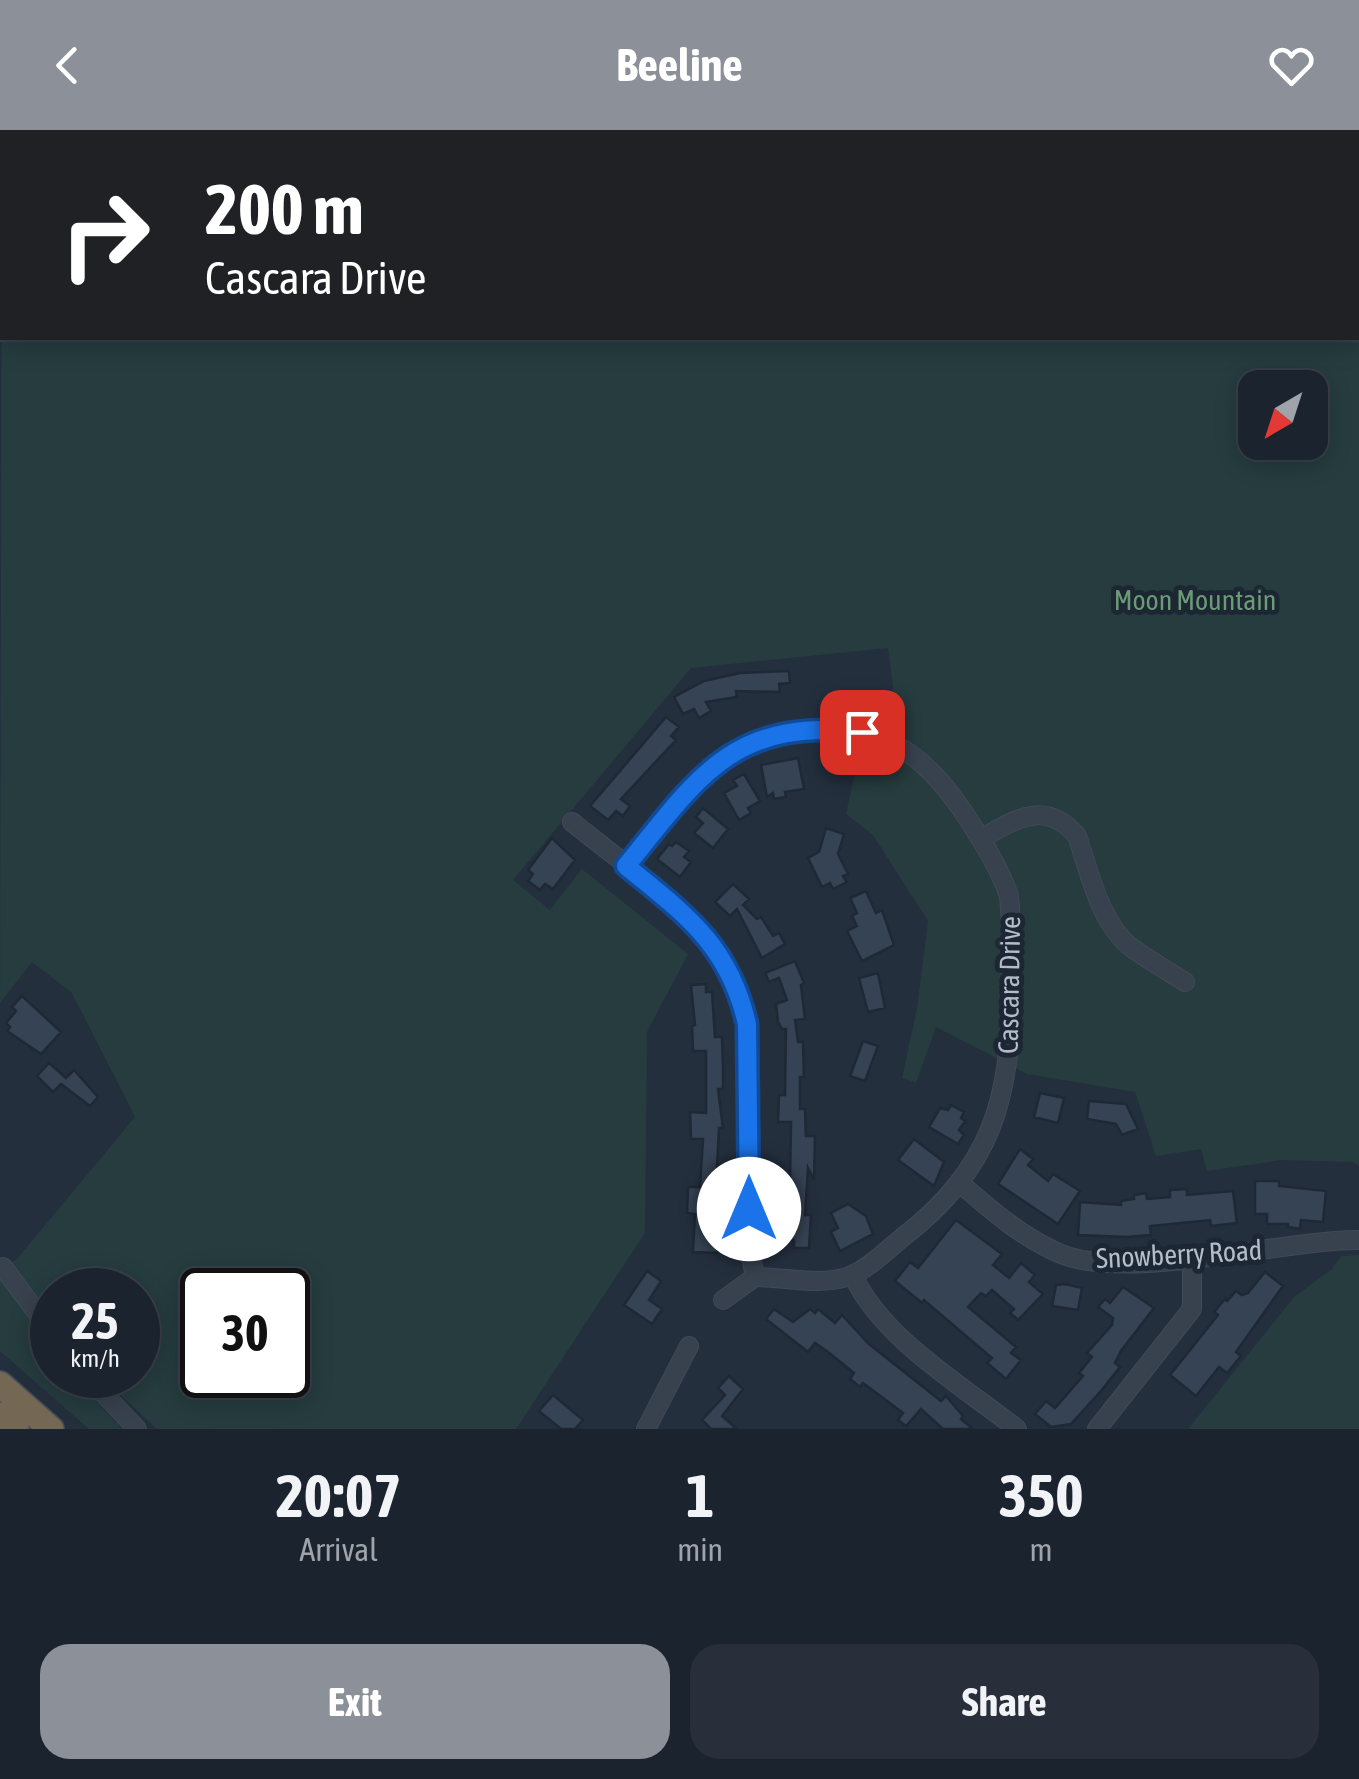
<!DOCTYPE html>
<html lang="en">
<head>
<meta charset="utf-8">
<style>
	body { margin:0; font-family:"Asap Condensed",sans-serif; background:#282f3a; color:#f1f3f6; height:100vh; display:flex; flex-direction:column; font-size:38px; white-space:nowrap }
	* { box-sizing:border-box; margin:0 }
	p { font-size:32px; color:#a0a4aa }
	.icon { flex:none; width:55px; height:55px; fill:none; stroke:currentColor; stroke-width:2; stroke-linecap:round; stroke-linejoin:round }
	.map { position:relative; height:1299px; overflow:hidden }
	.drawer { display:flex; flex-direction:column; background:#1b232e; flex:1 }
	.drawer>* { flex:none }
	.top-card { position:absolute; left:0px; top:0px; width:1360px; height:210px; box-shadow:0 5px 25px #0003,0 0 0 2px #39404a; background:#202124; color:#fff; overflow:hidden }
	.needle { width:65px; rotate:219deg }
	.fabs { position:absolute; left:1238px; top:240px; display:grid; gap:20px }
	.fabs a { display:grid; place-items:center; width:90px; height:90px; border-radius:20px; background:#1b232e; box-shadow:0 5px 25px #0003,0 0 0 2px #39404a; font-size:50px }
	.speed { position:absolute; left:30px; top:1138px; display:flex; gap:20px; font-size:50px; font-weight:700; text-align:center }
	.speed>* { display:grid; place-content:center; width:130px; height:130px; border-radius:50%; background:#1b232e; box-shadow:0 5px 25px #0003,0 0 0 2px #39404a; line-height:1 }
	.speed small { font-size:25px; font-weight:400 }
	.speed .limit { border:5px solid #111; border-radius:15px; background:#fff; color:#111 }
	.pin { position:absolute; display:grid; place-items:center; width:85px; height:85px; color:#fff; margin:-42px; border-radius:20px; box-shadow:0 5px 15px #0006 }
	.me { position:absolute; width:110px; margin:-55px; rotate:0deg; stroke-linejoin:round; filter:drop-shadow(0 0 8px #0008) }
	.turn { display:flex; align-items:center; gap:35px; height:210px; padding:0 40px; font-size:45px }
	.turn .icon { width:130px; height:130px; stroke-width:2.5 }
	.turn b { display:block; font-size:70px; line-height:85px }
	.eta { display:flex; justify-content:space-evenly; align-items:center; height:170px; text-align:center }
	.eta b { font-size:60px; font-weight:700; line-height:70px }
	.action { display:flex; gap:20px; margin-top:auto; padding:20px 40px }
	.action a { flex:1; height:115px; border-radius:30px; background:#8c9099; color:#fff; font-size:40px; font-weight:700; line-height:115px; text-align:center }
	.action a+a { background:#282f3a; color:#f1f3f6 }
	header { display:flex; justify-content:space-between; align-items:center; height:130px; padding:0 40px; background:#8c9099; color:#fff; font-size:45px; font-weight:700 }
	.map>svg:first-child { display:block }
	.green { fill:#263c3f; fill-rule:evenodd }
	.building { fill:#364354; stroke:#1f2835; stroke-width:2.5 }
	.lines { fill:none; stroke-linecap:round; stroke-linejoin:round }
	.minor-casing { stroke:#414a57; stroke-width:20 }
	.highway-casing { stroke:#434c59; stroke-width:28 }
	.minor { stroke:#38414e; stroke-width:18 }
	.highway { stroke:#746855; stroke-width:25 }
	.route-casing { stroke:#114b97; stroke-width:25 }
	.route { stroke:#1a73e8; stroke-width:18 }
	.labels { text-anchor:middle; stroke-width:10; stroke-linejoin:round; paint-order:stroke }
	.park-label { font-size:28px; fill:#6b9a76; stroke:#1d2633 }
	.street-label { font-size:28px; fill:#b4bcc9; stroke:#1d2633 }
</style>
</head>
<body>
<header><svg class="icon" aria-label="back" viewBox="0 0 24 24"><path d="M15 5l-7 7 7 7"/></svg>Beeline<svg class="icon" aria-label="heart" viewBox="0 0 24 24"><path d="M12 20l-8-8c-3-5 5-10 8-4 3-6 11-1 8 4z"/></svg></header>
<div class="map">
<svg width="1359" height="1299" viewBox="0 0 1359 1299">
	<rect width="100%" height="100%" fill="#242f3e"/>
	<path class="green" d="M 15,0 L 1359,0 L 1359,1036 L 1353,1032 L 1282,1030 L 1207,1041 L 1201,1019 L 1156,1026 L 1135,962 L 1027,944 L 936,897 L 916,953 L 902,948 L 917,878 L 928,791 L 873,705 L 846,684 L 859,625 L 903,637 L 888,518 L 691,538 L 513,750 L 550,780 L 582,739 L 688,824 L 647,902 L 645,1103 L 516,1299 L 157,1299 L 116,1261 L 94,1269 L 122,1299 L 89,1299 L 0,1221 L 0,1139 L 17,1129 L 135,987 L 72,863 L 32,832 L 0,873 L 2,14 L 2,208 L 1358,208 L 1358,2 L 13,2 ZM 1255,258 L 1310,258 L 1310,312 L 1255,312 ZM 52,1160 L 138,1160 L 138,1245 L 52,1245 ZM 202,1160 L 288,1160 L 288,1245 L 202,1245 Z
		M 1359,1125 L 1359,1299 L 1188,1299 L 1294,1167 L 1332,1139 L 1341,1126 Z"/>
	<path class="building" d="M 789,541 L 790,553 L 779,554 L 780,562 L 736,561 L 737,567 L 706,572 L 711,581 L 699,588 L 694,579 L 683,584 L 674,567 L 704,551 L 740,543 Z
		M 666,587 L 679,597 L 671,606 L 676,610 L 621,669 L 630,676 L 623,686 L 616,681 L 608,690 L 590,676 Z
		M 798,628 L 804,659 L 785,662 L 786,667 L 774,669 L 773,663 L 767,667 L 761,635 Z
		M 744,644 L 760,671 L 748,678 L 751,683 L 739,690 L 724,663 L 737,656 L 733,650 Z
		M 703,678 L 728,699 L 713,718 L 694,703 L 703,693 L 696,687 Z
		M 826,698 L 844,704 L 838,724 L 848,744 L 843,746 L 847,752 L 833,759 L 830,753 L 822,757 L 808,728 L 819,722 Z
		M 552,708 L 575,730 L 553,759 L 545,754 L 540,760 L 528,751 L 533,744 L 528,740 Z
		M 676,712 L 689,721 L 684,727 L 691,732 L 680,747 L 657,729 L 669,714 L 672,716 Z
		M 733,754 L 749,769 L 743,775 L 757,789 L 761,787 L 773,806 L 779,803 L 785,814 L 762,828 L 737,779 L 730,786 L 715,772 Z
		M 866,761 L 876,783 L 882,780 L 894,815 L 862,831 L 847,801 L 857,796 L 852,786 L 857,783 L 850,768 Z
		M 795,831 L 804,853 L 801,855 L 805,889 L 795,890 L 798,912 L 803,912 L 804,947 L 800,947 L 800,979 L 805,979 L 806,1006 L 815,1006 L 814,1050 L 808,1038 L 805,1085 L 811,1085 L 809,1118 L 794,1118 L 794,1110 L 789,1109 L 791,992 L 778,992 L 779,965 L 785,965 L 786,899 L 782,899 L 778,892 L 776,874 L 787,870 L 779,848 L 769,852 L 765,843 Z
		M 878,843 L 885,878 L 868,882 L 859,848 Z
		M 706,854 L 706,862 L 712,862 L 715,907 L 722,907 L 723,936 L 723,959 L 718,959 L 723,998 L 719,998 L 716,1058 L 721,1058 L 721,1072 L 712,1072 L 711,1098 L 718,1098 L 717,1123 L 693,1122 L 695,1084 L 687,1083 L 688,1057 L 700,1057 L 703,1009 L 691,1009 L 690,982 L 706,983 L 706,921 L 693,921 L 692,896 L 695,895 L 691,855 Z
		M 22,866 L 61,902 L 41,924 L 7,901 L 10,897 L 6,893 L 16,881 L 12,877 Z
		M 863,911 L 878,916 L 865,951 L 850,946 Z
		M 49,933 L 66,948 L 74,940 L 98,967 L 90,976 L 61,954 L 53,962 L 37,946 Z
		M 1040,963 L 1064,968 L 1058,993 L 1034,987 Z
		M 1089,971 L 1126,974 L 1138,999 L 1122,1005 L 1116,994 L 1087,989 Z
		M 951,975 L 964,982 L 961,988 L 965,991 L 959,1000 L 964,1005 L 958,1014 L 929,997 L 940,978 L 948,980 Z
		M 914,1009 L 944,1032 L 934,1056 L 898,1030 Z
		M 1020,1019 L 1033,1029 L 1028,1035 L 1048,1051 L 1053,1044 L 1080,1061 L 1058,1094 L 998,1054 Z
		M 1255,1051 L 1279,1051 L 1279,1056 L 1326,1061 L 1323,1092 L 1301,1090 L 1300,1099 L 1288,1097 L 1288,1094 L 1267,1094 L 1267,1084 L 1255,1084 Z
		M 1187,1059 L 1187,1065 L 1233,1061 L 1237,1093 L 1211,1096 L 1210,1090 L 1150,1096 L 1151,1105 L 1127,1107 L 1078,1105 L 1080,1072 L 1121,1075 L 1121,1071 L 1134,1069 L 1134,1065 L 1146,1063 L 1147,1069 L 1170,1067 L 1170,1060 Z
		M 848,1074 L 866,1086 L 873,1104 L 840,1121 L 831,1102 L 838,1098 L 831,1083 Z
		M 956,1090 L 1002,1124 L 993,1135 L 1009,1148 L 1021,1133 L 1035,1145 L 1029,1152 L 1043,1164 L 1018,1190 L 1010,1183 L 1014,1179 L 992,1160 L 986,1166 L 981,1163 L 968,1177 L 1016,1217 L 1011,1223 L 1021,1230 L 1006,1249 L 987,1233 L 992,1228 L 924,1170 L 922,1173 L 895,1151 L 910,1132 L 918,1138 Z
		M 647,1141 L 661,1151 L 649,1170 L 662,1179 L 652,1194 L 624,1175 Z
		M 1265,1142 L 1283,1156 L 1236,1222 L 1241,1226 L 1227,1243 L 1219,1237 L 1196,1266 L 1170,1245 L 1218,1185 L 1214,1182 L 1225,1169 L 1227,1171 L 1236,1161 L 1242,1165 L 1248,1163 Z
		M 1065,1154 L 1082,1158 L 1078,1180 L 1052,1176 L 1056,1155 Z
		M 1123,1157 L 1154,1178 L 1121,1221 L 1115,1233 L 1120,1237 L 1101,1261 L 1071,1294 L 1051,1297 L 1035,1284 L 1046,1271 L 1055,1278 L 1083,1246 L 1079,1243 L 1092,1227 L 1087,1223 L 1112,1195 L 1113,1188 L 1098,1177 L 1105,1169 L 1110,1173 Z
		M 774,1179 L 793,1192 L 810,1179 L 815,1183 L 818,1179 L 835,1193 L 842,1185 L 869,1214 L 941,1271 L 946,1266 L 963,1286 L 961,1289 L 973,1299 L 943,1299 L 921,1279 L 906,1296 L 898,1290 L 903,1283 L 863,1253 L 860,1257 L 850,1249 L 854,1243 L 828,1222 L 815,1213 L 808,1222 L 766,1189 Z
		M 729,1246 L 743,1259 L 722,1286 L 737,1299 L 711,1299 L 702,1290 L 725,1265 L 718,1258 Z
		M 553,1265 L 583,1290 L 575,1299 L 561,1299 L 539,1281 Z"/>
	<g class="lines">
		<g class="minor-casing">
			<path id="minor" d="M 572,692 C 645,752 724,796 747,894 L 749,1115 L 755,1147
				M 981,709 C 1015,689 1046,669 1077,706 C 1090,743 1099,792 1132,818 C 1149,830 1168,841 1185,852
				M 626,736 C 657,698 687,651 729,624 C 752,609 781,602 809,600 C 889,595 928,627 970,692 C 985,716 1000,739 1009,766 C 1012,796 1011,827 1011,858 C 1011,967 993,1038 903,1107 C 887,1120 866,1141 847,1147 C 816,1156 787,1147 755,1147 L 723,1170
				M 961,1054 C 992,1081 1023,1108 1061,1124 C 1131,1152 1279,1110 1359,1110
				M 3,1137 L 52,1203
				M 853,1145 C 881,1208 963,1256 1017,1299
				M 86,1245 L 137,1299
				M 646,1299 L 689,1216
				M 1097,1299 L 1192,1179 L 1192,1127"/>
		</g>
		<g class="highway-casing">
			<path id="highway" d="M 0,1254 L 51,1299
				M 0,1285 L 16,1299"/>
		</g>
		<use href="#minor" class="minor"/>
		<use href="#highway" class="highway"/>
	</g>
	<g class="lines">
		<g class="route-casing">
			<path id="route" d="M 749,1079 L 747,894 C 729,815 686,785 626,736 C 699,646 733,588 862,602"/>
		</g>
		<use href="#route" class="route"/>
	</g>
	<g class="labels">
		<g class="park-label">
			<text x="1195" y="480">Moon Mountain</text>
		</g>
		<g class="street-label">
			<text transform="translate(1009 855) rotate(-89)" y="10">Cascara Drive</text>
			<text transform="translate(1179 1124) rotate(-3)" y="10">Snowberry Road</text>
		</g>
	</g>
</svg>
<div class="fabs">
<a><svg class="needle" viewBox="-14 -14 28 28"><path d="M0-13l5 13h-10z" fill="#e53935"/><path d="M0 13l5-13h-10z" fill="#a0a4aa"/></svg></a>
</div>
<div class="speed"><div>25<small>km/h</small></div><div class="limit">30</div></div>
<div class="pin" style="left:862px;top:602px;background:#d93025"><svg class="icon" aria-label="arrive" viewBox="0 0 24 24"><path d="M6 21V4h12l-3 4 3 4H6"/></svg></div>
<svg class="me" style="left:749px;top:1079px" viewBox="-20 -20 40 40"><circle r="19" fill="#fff"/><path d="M0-13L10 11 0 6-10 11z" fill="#1a73e8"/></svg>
<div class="top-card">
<div class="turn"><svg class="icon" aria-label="right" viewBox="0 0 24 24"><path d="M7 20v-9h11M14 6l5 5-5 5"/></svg><div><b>200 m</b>Cascara Drive</div></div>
</div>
</div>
<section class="drawer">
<div class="eta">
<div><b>20:07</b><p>Arrival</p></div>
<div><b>1</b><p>min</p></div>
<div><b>350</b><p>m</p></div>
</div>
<div class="action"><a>Exit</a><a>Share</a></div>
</section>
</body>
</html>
